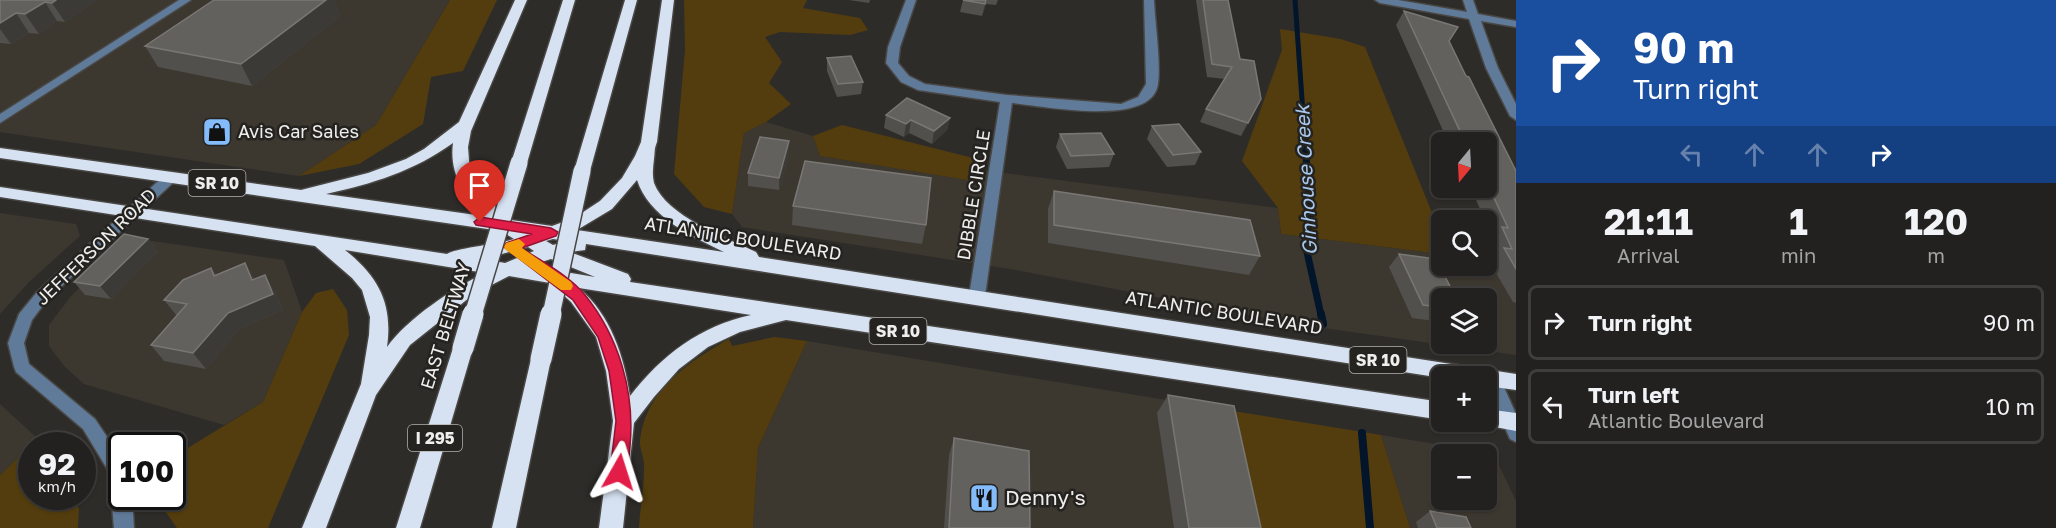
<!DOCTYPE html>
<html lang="en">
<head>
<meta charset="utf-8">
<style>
	body { margin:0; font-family:"Golos Text",sans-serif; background:#2e2e2c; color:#f1f3f6; height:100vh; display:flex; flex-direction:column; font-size:22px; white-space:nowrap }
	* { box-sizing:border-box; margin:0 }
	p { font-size:20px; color:#a2a3a4 }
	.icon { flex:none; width:33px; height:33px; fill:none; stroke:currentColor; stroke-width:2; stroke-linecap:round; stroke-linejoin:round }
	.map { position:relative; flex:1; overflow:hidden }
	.side { display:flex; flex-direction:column; background:#22211f; width:540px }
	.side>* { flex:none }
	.guide { background:#1a4fa0; color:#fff; overflow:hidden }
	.needle { width:39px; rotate:198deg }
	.tools { position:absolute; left:1431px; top:132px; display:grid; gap:12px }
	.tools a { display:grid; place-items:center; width:66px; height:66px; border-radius:9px; background:#22211f; box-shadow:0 2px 4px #0004,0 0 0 2px #3f3e3d; font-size:30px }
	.speed { position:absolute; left:18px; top:432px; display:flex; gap:12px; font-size:30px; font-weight:700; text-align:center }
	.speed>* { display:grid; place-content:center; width:78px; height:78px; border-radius:50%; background:#22211f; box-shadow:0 2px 4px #0004,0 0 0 2px #3f3e3d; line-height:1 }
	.speed small { font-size:15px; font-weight:400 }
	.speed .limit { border:3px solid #111; border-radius:9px; background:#fff; color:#111 }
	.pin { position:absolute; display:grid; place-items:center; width:51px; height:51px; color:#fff; margin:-62px -26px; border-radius:50% 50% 50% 0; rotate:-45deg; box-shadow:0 0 6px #0007 }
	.pin .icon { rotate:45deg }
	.me { position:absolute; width:66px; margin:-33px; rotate:6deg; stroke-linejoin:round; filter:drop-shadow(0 0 4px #0008) }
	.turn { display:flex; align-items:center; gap:21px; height:126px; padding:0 18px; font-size:27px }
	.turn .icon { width:78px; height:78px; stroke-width:2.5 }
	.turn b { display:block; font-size:42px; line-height:51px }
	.lanes { display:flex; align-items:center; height:57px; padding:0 18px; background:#0003; justify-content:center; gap:30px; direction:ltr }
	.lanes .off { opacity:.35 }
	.eta { display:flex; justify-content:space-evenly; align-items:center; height:102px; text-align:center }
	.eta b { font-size:36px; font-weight:700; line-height:42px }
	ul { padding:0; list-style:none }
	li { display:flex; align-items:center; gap:18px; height:75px; margin:0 12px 9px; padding:0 6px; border:3px solid #3f3e3d; border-radius:9px }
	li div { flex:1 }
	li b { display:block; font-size:22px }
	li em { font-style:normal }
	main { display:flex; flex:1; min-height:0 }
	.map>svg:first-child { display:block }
	.built { fill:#3c372f; fill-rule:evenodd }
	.green { fill:#533d0e }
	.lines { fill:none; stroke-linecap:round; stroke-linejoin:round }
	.stream-far2 { stroke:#03152a; stroke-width:5 }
	.stream-far1 { stroke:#03152a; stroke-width:7 }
	.stream { stroke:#03152a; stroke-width:8 }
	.minor-casing { stroke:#494744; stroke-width:3 }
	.highway-casing { stroke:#494744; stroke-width:3 }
	.minor { fill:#607a99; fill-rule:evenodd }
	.highway { fill:#d6e2f2; fill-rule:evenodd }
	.highway-bridge-far1-casing { stroke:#494744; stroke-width:20; stroke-linecap:butt }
	.highway-bridge-casing { stroke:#494744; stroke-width:24; stroke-linecap:butt }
	.highway-bridge-far1 { stroke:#d6e2f2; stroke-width:17 }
	.highway-bridge { stroke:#d6e2f2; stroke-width:21 }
	.wall { fill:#52504d }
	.shaded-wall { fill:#3c3a37 }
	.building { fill:#63615e; stroke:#797774; stroke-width:1.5 }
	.route { fill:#e11d48; stroke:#92132f; stroke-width:1.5 }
	.slow { fill:#f59e0b }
	.labels { text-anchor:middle; stroke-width:5; stroke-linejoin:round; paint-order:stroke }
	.shield { fill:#242320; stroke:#b2b1af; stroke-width:1.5 }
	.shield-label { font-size:16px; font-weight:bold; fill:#efeeec }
	.poi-label { font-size:18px; fill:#efeeec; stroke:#242320; text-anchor:start }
	.street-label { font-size:18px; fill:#efeeec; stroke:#242320 }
	.water-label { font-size:20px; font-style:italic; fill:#a8c7ec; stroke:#242320 }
	.near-poi-label { font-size:21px; fill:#efeeec; stroke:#242320; text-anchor:start }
</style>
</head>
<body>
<main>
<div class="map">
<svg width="1516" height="528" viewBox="0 0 1516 528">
	<rect width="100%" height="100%" fill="#2e2c29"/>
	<path class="built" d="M 0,0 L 450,0 L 376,125 L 299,176 L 0,132 Z
		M 766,122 L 813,136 L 820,156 L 973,181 L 981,170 L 1278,208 L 1281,234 L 1441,254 L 1442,266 L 1486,266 L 1487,261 L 1516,265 L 1516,355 L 1302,325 L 1016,270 L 742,227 L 732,214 L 744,133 ZM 1442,298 L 1486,298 L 1486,344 L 1442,344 Z
		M 0,213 L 76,224 L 80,236 L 29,282 L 0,314 Z
		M 132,238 L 284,260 L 302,312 L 263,402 L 224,425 L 84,384 L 65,367 L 49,346 L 49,325 L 71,296 Z
		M 807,341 L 1233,411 L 1253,528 L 753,528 L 758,448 Z
		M 0,404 L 38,439 L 0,475 Z
		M 1381,435 L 1483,452 L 1497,461 L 1516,501 L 1516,528 L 1410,528 ZM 1442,454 L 1486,454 L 1486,500 L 1442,500 Z"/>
	<path class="green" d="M 450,0 L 497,0 L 463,71 L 431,77 L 423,124 L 359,164 L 299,176 L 376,125 Z
		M 684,0 L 807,0 L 803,8 L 860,18 L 868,30 L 850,35 L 780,32 L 765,37 L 782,62 L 769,83 L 791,104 L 766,122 L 744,133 L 732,214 L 704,207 L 674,174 L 685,50 Z
		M 1280,29 L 1341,39 L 1365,47 L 1441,235 L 1441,254 L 1281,234 L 1278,208 L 1242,161 L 1282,50 Z
		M 842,125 L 981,160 L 981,170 L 973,181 L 820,156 L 813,136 Z
		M 333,289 L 347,310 L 349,335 L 268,528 L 177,528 L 156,498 L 172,496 L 173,457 L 263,402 L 302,312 L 316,293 Z
		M 774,337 L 807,341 L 758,448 L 753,528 L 639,528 C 640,508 644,488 644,468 C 645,458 639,449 640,440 C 646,389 689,362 729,339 L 732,346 Z
		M 1233,411 L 1381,435 L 1410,528 L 1253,528 Z
		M 38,439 L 44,445 L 32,446 L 32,496 L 73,497 L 79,509 L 78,528 L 0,528 L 0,475 Z"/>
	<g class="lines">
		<path class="stream-far2" d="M 1295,0 L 1305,142"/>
		<path class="stream-far1" d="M 1305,140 L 1310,218 L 1305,243 L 1321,315"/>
		<path class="stream" d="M 1321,314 L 1323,324
			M 1362,433 L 1370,528"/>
		<g class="minor-casing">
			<path id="minor" d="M 179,0 L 191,0 L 0,123 L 0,114 Z
				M 906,0 L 916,0 L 900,47 L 898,63 L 909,76 L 925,84 L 1007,95 L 1121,104 L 1138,97 L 1146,84 L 1144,0 L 1154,0 C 1155,23 1161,63 1158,84 C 1152,128 1044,106 1012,103 L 985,296 L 982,300 L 972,300 L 969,296 L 1000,102 L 918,90 L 901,82 L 886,63 L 888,47 Z
				M 1375,0 L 1398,0 L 1467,12 L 1463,0 L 1473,0 L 1478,14 L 1516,21 L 1516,27 L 1481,21 L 1498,68 L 1516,104 L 1516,120 L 1510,116 L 1486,68 L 1469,19 L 1380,3 Z
				M 172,172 L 179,176 L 177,179 L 47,300 L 32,320 L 24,343 L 29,364 L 95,419 L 122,459 L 122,496 L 132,496 L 134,528 L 114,528 L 109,472 L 83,429 L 16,372 L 14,367 L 8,343 L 19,314 L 37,292 L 167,173 Z
				M 1492,372 L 1498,374 L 1516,414 L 1516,442 L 1510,439 L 1486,386 L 1485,376 Z"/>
		</g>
		<g class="highway-casing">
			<path id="highway" d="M 515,0 L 527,0 L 471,131 L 468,147 L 470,173 L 481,193 L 511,220 L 552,226 L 574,218 L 600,201 L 622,178 L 635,156 L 641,142 L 662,0 L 674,0 L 657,142 C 654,149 655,152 654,159 C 653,167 652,175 654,183 C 666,216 727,238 756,252 L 759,257 L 1516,374 L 1516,390 L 1486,386 L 1486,376 L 1442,376 L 1442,378 L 586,244 L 585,250 L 570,252 L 628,274 L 631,279 L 630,282 L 1442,402 L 1442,420 L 786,320 L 740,332 L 708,347 L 679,369 L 654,397 L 634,423 L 623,528 L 599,528 L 613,421 L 606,371 L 596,337 L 571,302 L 550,283 L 509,276 L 474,294 L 410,345 L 376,395 L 326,528 L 302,528 L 361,384 L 369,335 L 370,317 L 362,290 L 352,278 L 315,246 L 0,197 L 0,187 L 447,254 C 455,248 500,244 514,239 L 501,231 L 0,158 L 0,148 L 301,190 L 368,173 L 406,159 L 424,149 L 459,122 ZM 453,143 C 449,173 464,196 483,216 L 326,194 C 372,184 414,171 453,143 ZM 637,180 C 649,217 691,236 724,252 L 577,230 L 612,209 ZM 553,239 L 567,241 L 553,245 L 546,241 ZM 528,247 L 534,251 L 505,263 L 483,259 ZM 345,250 L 485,273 C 453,288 407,319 387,347 C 393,304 379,277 345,250 ZM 551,259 L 595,277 L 529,266 ZM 579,288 L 751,315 C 700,326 662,355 630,396 C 624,356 611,315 579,288 Z
				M 563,0 L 575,0 L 527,163 L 525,167 L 513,167 L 511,163 Z
				M 625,0 L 637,0 L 590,171 L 588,175 L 576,175 L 574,171 Z
				M 463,340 L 470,342 L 473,348 L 420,528 L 396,528 L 453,348 L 456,342 Z
				M 541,351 L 548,353 L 551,359 L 516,528 L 492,528 L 531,359 L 534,353 Z
				M 1486,409 L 1516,413 L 1516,431 L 1479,424 L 1477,422 L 1486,422 Z"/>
		</g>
		<use href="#minor" class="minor"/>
		<use href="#highway" class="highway"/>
		<g class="highway-bridge-far1-casing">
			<path id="highway-bridge-far1" d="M 473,315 L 519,163
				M 551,315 L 582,171"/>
		</g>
		<g class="highway-bridge-casing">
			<path id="highway-bridge" d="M 463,348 L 473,314
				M 541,359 L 551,314"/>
		</g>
		<use href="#highway-bridge-far1" class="highway-bridge-far1"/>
		<use href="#highway-bridge" class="highway-bridge"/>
	</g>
	<path class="wall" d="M 0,0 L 97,0 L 65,22 L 57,21 L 39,34 L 29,33 L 11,44 L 0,43 Z
		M 214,0 L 334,0 L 340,16 L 252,86 L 158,67 L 145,46 Z
		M 849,0 L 870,0 L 869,3 Z
		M 963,0 L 998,0 L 996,5 L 986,4 L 982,16 L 960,12 Z
		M 1196,0 L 1228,0 L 1240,59 L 1261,99 L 1241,136 L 1200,122 L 1206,109 L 1225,79 L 1207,77 Z
		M 1404,11 L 1449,41 L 1466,76 L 1516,171 L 1516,303 L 1513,302 L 1490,263 L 1496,257 L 1489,242 L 1493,238 L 1486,224 L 1486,220 L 1485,220 L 1476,200 L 1473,200 L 1467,188 L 1486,188 L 1486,142 L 1448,142 L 1396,25 Z
		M 827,58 L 863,82 L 861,94 L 837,97 L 827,71 Z
		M 886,115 L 950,118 L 947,130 L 932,144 L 909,133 L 904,137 L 884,128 Z
		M 1152,126 L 1201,152 L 1195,165 L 1167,167 L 1147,139 Z
		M 1060,134 L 1114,154 L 1109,167 L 1067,169 L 1056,147 Z
		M 789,141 L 789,154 L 779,190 L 748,186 L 748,173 Z
		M 1054,191 L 1260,256 L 1249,275 L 1048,243 L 1048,209 Z
		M 793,206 L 926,225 L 922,244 L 792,225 Z
		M 148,239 L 158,251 L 111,299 L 85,295 L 74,282 Z
		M 1399,254 L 1442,298 L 1442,322 L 1412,318 L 1389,267 Z
		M 245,263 L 255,279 L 265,275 L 275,292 L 283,310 L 239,329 L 206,369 L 164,361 L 151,345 L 177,316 L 164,300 L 211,268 L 216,275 Z
		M 1168,395 L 1261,528 L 1174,528 L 1157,413 Z
		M 954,438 L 1030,528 L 944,528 L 949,455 Z
		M 1430,511 L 1471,528 L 1418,528 L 1416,522 Z"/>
	<path class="shaded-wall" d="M 56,0 L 97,0 L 65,22 L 52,3 Z
		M 326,0 L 334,0 L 340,16 L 252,86 L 241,64 Z
		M 986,0 L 987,0 L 986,4 L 982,16 Z
		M 45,2 L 57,21 L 39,34 L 25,14 Z
		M 16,13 L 29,33 L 11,44 L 0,29 L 0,23 Z
		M 950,118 L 947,130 L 932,144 L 934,131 Z
		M 911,120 L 909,133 L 904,137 L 906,124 Z
		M 789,141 L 789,154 L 779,190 L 779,178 Z
		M 148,239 L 158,251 L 111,299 L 100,286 Z
		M 245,263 L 256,280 L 252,280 Z
		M 265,275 L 275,292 L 283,310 L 239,329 L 206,369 L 193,353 L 228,313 Z"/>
	<path class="building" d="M 0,0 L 56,0 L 52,3 L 45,2 L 25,14 L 16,13 L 0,23 Z
		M 214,0 L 326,0 L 241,64 L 145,46 Z
		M 963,0 L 986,0 L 985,4 Z
		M 1203,0 L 1228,0 L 1240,59 L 1254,61 L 1261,99 L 1248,123 L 1206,109 L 1232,67 L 1212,64 Z
		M 1404,11 L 1458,27 L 1449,41 L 1466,76 L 1469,77 L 1516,171 L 1516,269 L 1504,248 L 1512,249 L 1502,227 L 1508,228 L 1488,185 L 1486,185 L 1486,142 L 1465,142 Z
		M 851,56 L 863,82 L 838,84 L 827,58 Z
		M 907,98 L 950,118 L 934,131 L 911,120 L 906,124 L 886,115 Z
		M 1179,124 L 1201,152 L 1173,155 L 1152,126 Z
		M 1101,133 L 1114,154 L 1071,156 L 1060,134 Z
		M 760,137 L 789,141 L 779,178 L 748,173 Z
		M 805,161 L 931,178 L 926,225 L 793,206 Z
		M 1054,191 L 1250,220 L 1260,256 L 1054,225 Z
		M 124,234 L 148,239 L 100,286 L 74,282 Z
		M 1399,254 L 1436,259 L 1456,298 L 1442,298 L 1442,307 L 1423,305 Z
		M 245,263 L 252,280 L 265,275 L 273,294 L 228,313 L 193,353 L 151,345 L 187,304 L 164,300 L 183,280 L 211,268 L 214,276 Z
		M 1168,395 L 1234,406 L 1261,528 L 1189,528 Z
		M 954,438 L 1029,451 L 1030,528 L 949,528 Z
		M 1430,511 L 1466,517 L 1471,528 L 1437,528 Z"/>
	<path class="route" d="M 480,217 L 551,228 L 558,232 L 556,236 L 522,248 C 542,262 569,275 585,295 C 619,337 635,392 630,446 C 629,456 629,468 625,478 L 619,480 L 613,478 L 610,472 L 616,421 L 609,371 L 598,337 L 573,300 L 504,247 L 506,243 L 532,234 L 476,225 L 474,222 Z"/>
	<path class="slow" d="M 519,239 L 525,244 L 522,248 L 571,282 L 573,286 L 571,290 L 561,290 L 506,250 L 504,247 L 506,243 Z"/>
	<defs>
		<g id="shop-square" transform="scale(1.5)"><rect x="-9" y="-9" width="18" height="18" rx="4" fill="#84bcfb" stroke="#242320"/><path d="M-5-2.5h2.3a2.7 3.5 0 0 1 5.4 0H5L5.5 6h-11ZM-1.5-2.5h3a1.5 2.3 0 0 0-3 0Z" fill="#111"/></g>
		<g id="restaurant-square" transform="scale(1.5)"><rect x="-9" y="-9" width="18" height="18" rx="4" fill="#84bcfb" stroke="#242320"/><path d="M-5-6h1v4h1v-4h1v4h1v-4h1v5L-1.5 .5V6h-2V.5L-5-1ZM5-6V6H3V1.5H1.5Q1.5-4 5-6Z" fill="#111"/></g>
	</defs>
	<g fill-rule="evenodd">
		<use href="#shop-square" x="217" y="132"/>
		<use href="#restaurant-square" x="984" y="498"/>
	</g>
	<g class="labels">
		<g class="shield">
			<rect x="188.5" y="170" width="57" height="26" rx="4.5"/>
			<rect x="869.5" y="318" width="57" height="26" rx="4.5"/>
			<rect x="1349.5" y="347" width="57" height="26" rx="4.5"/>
			<rect x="408" y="425" width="54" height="26" rx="4.5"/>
		</g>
		<g class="shield-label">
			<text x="217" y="189">SR 10</text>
			<text x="898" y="337">SR 10</text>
			<text x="1378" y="366">SR 10</text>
			<text x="435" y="444">I 295</text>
		</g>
		<g class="poi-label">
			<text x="238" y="138">Avis Car Sales</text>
		</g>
		<g class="street-label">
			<text transform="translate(974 195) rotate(-81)" y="6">DIBBLE CIRCLE</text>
			<text transform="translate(743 239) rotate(9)" y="6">ATLANTIC BOULEVARD</text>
			<text transform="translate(96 247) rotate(-44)" y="6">JEFFERSON ROAD</text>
			<text transform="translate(1224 313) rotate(9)" y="6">ATLANTIC BOULEVARD</text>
			<text transform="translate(446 326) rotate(-73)" y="6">EAST BELTWAY</text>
		</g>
		<g class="water-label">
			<text transform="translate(1306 180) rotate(-93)" y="7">Ginhouse Creek</text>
		</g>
		<g class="near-poi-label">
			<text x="1005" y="505">Denny's</text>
		</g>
	</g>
</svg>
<div class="tools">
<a><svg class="needle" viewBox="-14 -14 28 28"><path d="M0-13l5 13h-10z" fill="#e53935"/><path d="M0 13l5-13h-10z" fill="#a2a3a4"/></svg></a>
<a><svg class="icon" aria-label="search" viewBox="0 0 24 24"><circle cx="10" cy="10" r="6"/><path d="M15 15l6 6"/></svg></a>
<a><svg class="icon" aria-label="layers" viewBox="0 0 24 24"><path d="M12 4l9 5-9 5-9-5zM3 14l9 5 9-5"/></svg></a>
<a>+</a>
<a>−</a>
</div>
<div class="speed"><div>92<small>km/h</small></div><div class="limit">100</div></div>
<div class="pin" style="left:480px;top:222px;background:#d93025"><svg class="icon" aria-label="arrive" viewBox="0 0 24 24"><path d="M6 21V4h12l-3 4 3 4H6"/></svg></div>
<svg class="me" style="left:619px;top:472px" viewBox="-20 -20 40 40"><path d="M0-17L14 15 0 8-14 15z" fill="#e11d48" stroke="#fff" stroke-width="4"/></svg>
</div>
<section class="side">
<div class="guide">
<div class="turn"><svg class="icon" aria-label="right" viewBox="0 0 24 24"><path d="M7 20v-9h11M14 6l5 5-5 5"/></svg><div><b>90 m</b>Turn right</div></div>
<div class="lanes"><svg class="icon off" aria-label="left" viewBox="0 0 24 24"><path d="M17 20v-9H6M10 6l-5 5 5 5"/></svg><svg class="icon off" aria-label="ahead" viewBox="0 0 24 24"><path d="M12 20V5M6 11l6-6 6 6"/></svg><svg class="icon off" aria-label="ahead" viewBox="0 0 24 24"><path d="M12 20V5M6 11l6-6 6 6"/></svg><svg class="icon" aria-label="right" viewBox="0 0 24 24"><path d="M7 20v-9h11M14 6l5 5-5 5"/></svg></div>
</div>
<div class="eta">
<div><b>21:11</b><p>Arrival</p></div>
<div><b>1</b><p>min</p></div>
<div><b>120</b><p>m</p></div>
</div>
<ul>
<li><svg class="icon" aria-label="right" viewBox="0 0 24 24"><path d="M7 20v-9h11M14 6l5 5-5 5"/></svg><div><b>Turn right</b></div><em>90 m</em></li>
<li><svg class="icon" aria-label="left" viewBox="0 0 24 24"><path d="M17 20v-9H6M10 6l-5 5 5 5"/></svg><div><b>Turn left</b><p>Atlantic Boulevard</p></div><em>10 m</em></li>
</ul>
</section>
</main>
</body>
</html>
